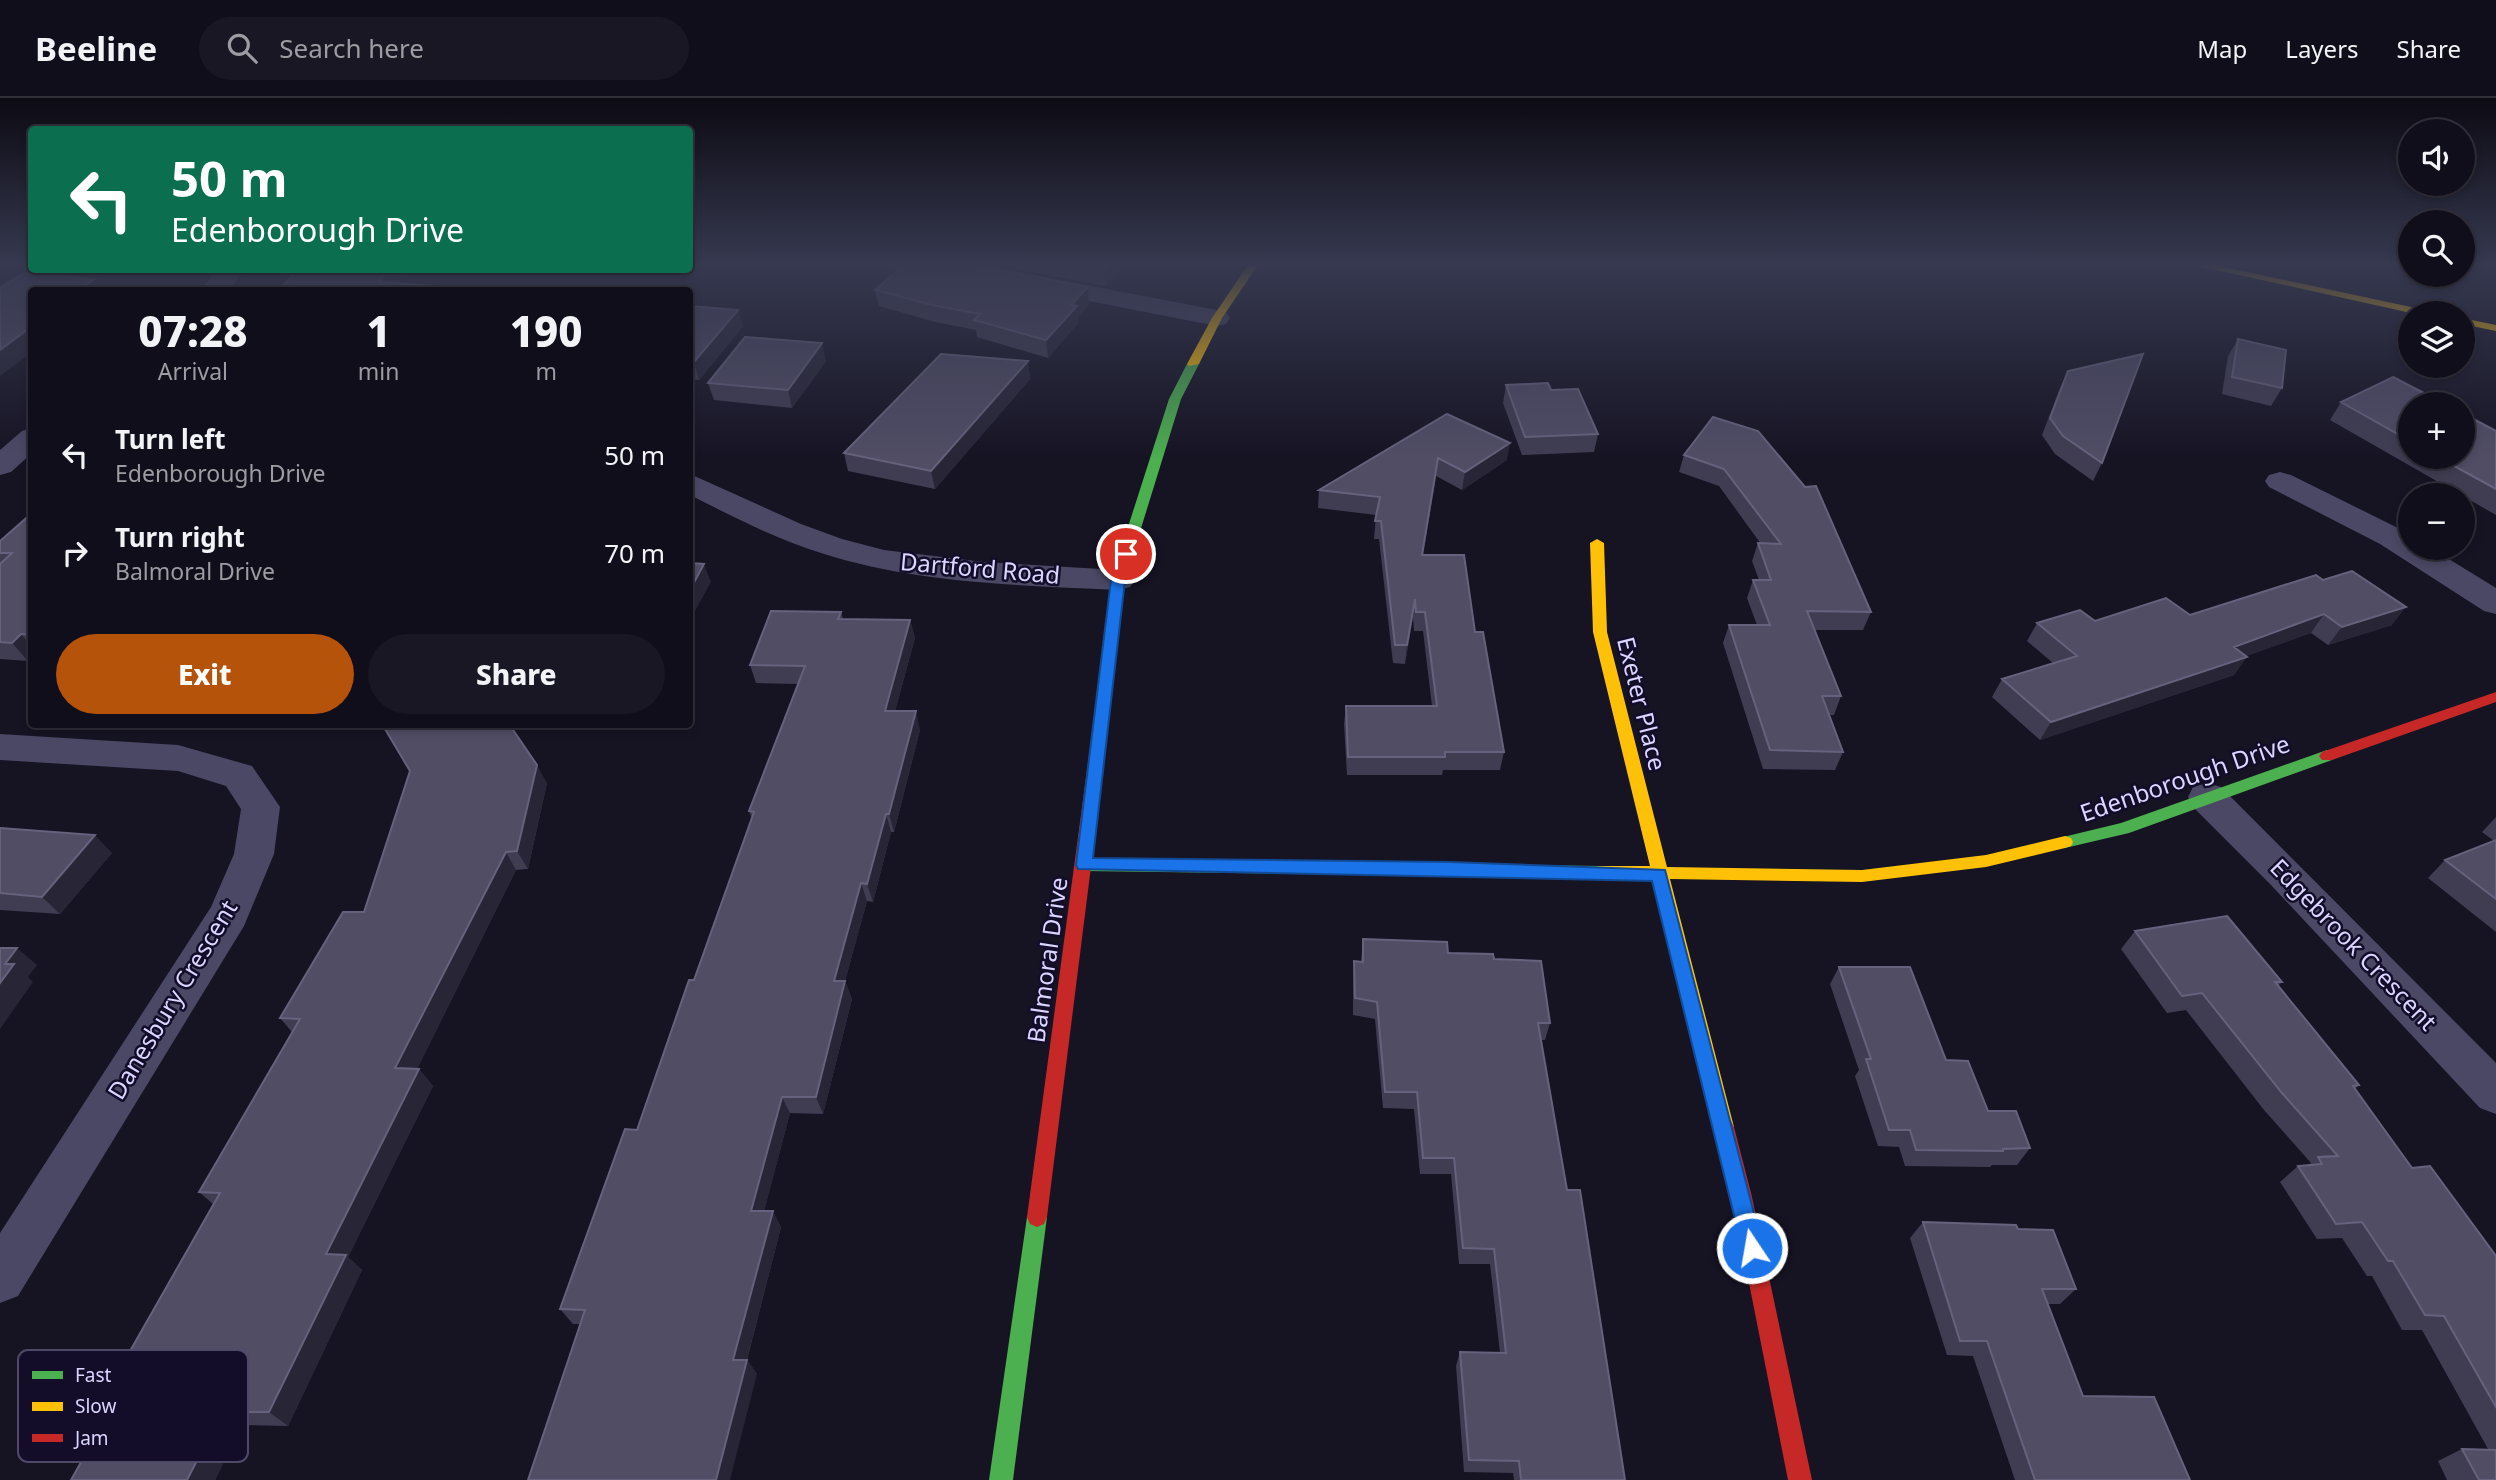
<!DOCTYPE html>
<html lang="en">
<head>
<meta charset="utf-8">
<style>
	body { margin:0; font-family:"Noto Sans",sans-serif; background:#191723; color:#f1f3f6; height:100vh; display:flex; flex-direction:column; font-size:26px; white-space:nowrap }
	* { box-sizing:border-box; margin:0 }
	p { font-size:23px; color:#9c9ca2 }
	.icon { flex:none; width:38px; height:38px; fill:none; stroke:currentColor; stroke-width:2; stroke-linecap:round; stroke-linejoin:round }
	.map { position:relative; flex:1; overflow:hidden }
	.side { position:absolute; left:28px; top:189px; width:665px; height:441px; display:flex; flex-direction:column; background:#100e1a; border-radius:7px; box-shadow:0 4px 10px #0003,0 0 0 2px #302e39 }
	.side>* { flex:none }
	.guide { position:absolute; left:28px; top:28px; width:665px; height:147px; border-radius:7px; box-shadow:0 4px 10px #0003,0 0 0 2px #302e39; background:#0b6e4f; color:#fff; overflow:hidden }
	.tools { position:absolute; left:2398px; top:21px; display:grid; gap:14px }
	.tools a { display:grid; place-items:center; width:77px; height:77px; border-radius:50%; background:#100e1a; box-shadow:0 4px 10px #0003,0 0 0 2px #302e39; font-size:35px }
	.pin { position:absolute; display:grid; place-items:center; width:60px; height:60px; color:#fff; margin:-30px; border:4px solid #fff; border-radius:50%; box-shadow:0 2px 7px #0007 }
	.me { position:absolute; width:77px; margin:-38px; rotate:348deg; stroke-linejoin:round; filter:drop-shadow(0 0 5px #0008) }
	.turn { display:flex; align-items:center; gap:24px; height:147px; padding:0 28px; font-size:32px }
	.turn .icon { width:91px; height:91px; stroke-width:2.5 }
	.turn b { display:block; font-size:49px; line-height:60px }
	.eta { display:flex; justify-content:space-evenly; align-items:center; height:119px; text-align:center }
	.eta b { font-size:42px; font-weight:800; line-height:49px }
	.action { display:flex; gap:14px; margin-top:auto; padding:14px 28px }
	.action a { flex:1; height:80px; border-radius:42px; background:#b45309; color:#fff; font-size:28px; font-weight:800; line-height:80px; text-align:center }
	.action a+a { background:#191723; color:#f1f3f6 }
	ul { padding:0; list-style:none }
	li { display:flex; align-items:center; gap:21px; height:98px; padding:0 28px }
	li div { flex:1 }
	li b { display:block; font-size:26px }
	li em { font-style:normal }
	header { display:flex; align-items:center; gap:42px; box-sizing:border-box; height:98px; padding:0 35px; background:#100e1a; border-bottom:2px solid #302e39 }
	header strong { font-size:33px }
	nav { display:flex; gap:38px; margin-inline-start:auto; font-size:24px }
	.search { width:490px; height:63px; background:#191723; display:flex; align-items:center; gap:18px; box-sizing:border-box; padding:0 24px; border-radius:38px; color:#9c9ca2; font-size:26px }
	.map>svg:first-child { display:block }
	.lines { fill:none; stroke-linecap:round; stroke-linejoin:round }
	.street { fill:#4a4864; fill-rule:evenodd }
	.fast { fill:#4caf50; fill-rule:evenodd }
	.slow { fill:#ffc107; fill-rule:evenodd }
	.jam { fill:#c62828; fill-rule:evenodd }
	.wall { fill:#403d52 }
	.shaded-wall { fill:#282537 }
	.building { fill:#504d65; stroke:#66627d; stroke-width:2 }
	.route { fill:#1a73e8; stroke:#114b97; stroke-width:2 }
	.labels { text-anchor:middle; stroke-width:5; stroke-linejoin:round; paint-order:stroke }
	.street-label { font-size:24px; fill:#dbd6ff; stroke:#130d29 }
	.key { fill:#130d29; stroke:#4f4969; stroke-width:2 }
	.key-label { font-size:19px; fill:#dbd6ff }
</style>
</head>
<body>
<header>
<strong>Beeline</strong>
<div class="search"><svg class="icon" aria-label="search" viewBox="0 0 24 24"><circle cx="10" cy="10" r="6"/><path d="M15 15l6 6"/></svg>Search here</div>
<nav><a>Map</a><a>Layers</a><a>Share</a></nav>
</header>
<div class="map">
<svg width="2496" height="1382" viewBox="0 0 2496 1382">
	<rect width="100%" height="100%" fill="#161323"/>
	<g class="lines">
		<path class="street" d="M 928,167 L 981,167 L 1217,212 L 1226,214 L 1230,220 L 1226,226 L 1217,228 L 940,174 L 931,172 Z
			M 217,172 L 243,172 C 233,194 221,192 200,192 Z
			M 32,330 L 32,355 L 11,374 L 0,377 L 0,352 L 22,333 Z
			M 2280,374 L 2291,377 L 2402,432 L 2410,437 L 2410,450 L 2431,450 L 2496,490 L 2496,516 L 2484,513 L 2380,446 L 2269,389 L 2265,383 L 2269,377 Z
			M 690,376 L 801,426 L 842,441 L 884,452 L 984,464 L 1118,472 L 1130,475 L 1135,482 L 1130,489 L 1118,492 C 1018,487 918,486 821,455 C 775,441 732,418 690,397 Z
			M 0,636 L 178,647 L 252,668 L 280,709 L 274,756 L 244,828 L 18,1198 L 0,1205 L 0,1135 L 211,809 L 234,756 L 241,711 L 226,688 L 178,673 L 0,662 Z
			M 2207,685 L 2221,689 L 2496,965 L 2496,1016 L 2480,1010 L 2271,787 L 2193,709 L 2188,699 L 2193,689 Z"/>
		<path class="fast" d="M 1193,263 L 1199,266 L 1181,301 L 1125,482 L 1105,657 L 1097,662 L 1089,657 L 1111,482 L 1169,301 L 1187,266 Z
			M 2327,652 L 2335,658 L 2332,662 L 2129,735 L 2065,750 L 2059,748 L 2057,744 L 2059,740 L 2121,725 Z
			M 1084,761 L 1601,768 L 1607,769 L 1609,774 L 1607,779 L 1601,780 L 1084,773 L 1078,772 L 1076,767 L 1078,762 Z
			M 1037,1109 L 1044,1112 L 1047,1119 L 1013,1382 L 989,1382 L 1027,1119 L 1030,1112 Z"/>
		<path class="slow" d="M 1248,167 L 1258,167 L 1222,220 L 1199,266 L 1189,268 L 1187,266 L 1212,220 Z
			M 2194,167 L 2214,167 L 2425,212 L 2430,215 L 2411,215 Z
			M 2462,220 L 2496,227 L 2496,233 L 2462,226 Z
			M 1597,441 L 1604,445 L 1607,534 L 1667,769 L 1862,772 L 1986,757 L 2065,738 L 2071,740 L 2073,744 L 2071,748 L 2065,750 L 1986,769 L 1862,784 L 1670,781 L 1734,1029 L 1731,1035 L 1724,1038 L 1717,1035 L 1714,1029 L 1654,781 L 1601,780 L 1595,779 L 1593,774 L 1595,769 L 1601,768 L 1650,768 L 1593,534 L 1590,445 Z"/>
		<path class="jam" d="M 2496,594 L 2496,604 L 2332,662 L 2322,662 L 2319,658 L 2322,654 Z
			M 1097,652 L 1105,657 L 1047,1119 L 1044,1126 L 1037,1129 L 1030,1126 L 1027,1119 L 1089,657 Z
			M 1724,1020 L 1731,1023 L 1734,1029 L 1752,1099 L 1812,1382 L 1788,1382 L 1732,1099 L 1714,1029 L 1717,1023 Z"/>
	</g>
	<path class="wall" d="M 996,167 L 1124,167 L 1106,188 Z
		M 875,192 L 1089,206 L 1078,219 L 1078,225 L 1048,260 L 977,239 L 976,232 L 935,224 L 879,208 Z
		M 690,208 L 743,228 L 699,282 L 690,281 Z
		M 2238,241 L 2282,290 L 2271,308 L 2222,296 L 2228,258 Z
		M 826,263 L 792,310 L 714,302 L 708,285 Z
		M 1028,263 L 1030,281 L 935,391 L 848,373 L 844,355 Z
		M 2068,273 L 2102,365 L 2093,383 L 2055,356 L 2042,337 L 2060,290 Z
		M 1506,287 L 1551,292 L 1598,336 L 1594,354 L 1522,357 L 1503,305 Z
		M 2341,304 L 2410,306 L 2410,359 L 2462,359 L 2496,333 L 2496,417 L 2330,322 Z
		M 1447,316 L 1507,362 L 1462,392 L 1436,378 L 1423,457 L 1475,534 L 1504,654 L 1500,672 L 1443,672 L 1442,677 L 1347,677 L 1344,626 L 1346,608 L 1432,608 L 1423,533 L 1414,533 L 1413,519 L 1405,566 L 1393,565 L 1379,441 L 1374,441 L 1376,417 L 1318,410 L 1319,392 Z
		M 1713,319 L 1871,514 L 1863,532 L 1814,532 L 1841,598 L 1834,617 L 1829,617 L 1843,654 L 1835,672 L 1763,671 L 1723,545 L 1729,527 L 1757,527 L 1747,500 L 1753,482 L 1759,482 L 1752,463 L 1758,445 L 1761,446 L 1719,388 L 1679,374 L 1684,357 Z
		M 32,415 L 32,559 L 28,563 L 0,561 L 0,443 Z
		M 2316,477 L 2392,527 L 2328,547 L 2311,535 L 2246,558 L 2234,577 L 2040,642 L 1992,599 L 2002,581 L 2053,565 L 2027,543 L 2037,525 L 2095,523 L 2190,517 Z
		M 841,514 L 843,521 L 910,522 L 915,540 L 895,613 L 920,632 L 894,734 L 891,734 L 873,804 L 867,803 L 845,883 L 852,901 L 823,1016 L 790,1015 L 764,1113 L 781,1129 L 747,1262 L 757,1276 L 580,1226 L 573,1226 L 560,1211 L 637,1032 L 694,882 L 752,721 L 749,713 L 798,586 L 756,585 L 750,567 Z
		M 410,673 L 547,685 L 528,771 L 516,772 L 417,971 L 419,971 L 433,988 L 348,1159 L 362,1172 L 288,1328 L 242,1327 L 215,1382 L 71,1382 L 108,1317 L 97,1311 L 213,1106 L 199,1094 L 292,934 L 280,920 L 364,814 Z
		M 2496,719 L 2496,834 L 2428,780 L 2445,762 L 2494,743 L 2482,734 Z
		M 0,730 L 112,755 L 60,816 L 0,812 Z
		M 2135,833 L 2282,884 L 2278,888 L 2359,987 L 2355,991 L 2412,1070 L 2496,1158 L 2496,1382 L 2447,1382 L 2438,1363 L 2462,1351 L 2488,1351 L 2422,1232 L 2402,1232 L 2372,1178 L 2367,1178 L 2342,1140 L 2317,1141 L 2280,1084 L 2298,1068 L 2309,1067 L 2311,1065 L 2264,1012 L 2186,912 L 2167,915 L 2121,851 Z
		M 1363,841 L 1494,861 L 1550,925 L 1545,942 L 1541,942 L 1567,1092 L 1625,1382 L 1514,1382 L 1513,1375 L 1464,1374 L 1456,1268 L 1460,1254 L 1500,1255 L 1490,1166 L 1459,1166 L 1451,1076 L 1420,1076 L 1414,1011 L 1383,1010 L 1375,921 L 1353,917 L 1353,881 L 1354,863 L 1361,864 Z
		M 1839,869 L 1946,962 L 1988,1013 L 2030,1050 L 2017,1067 L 1992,1067 L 1990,1069 L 1905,1068 L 1899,1049 L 1878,1048 L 1855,978 L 1859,972 L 1830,886 Z
		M 1923,1124 L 2018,1131 L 2076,1191 L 2060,1206 L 2047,1206 L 2083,1298 L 2190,1382 L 2015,1382 L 1973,1258 L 1947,1257 L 1910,1140 Z"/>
	<path class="shaded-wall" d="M 1108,167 L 1124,167 L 1106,188 L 1104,172 Z
		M 388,172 L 408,172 L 392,192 L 379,184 Z
		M 94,181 L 102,192 L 79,192 Z
		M 1088,189 L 1089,206 L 1078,219 L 1078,225 L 1048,260 L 1046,242 L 1071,207 Z
		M 738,212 L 743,228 L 699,282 L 694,264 Z
		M 32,228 L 32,254 L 0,278 L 0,252 Z
		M 822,245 L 826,263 L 792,310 L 788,292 Z
		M 1028,263 L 1030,281 L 935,391 L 931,373 Z
		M 1510,345 L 1507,362 L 1462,392 L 1465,374 Z
		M 1438,360 L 1436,378 L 1420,475 L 1422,457 Z
		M 704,466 L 711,484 L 690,522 L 690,492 Z
		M 1415,501 L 1413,519 L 1405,566 L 1407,547 Z
		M 2406,509 L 2392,527 L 2328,547 L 2342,529 Z
		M 2324,516 L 2311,535 L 2221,567 L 2234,549 Z
		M 910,522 L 915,540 L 890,631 L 885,613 Z
		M 21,536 L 32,549 L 32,559 L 28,563 L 12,545 Z
		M 2247,559 L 2234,577 L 2040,642 L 2051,624 Z
		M 916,613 L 920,632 L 894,734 L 889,716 Z
		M 537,667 L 547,685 L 528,771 L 517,753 Z
		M 886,716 L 891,734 L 873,804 L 867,786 Z
		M 95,737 L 112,755 L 60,816 L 42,799 Z
		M 506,754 L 516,772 L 409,987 L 395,970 Z
		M 861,785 L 867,803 L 840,901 L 834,883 Z
		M 17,850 L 37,867 L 28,879 L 33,884 L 0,931 L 0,885 L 5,866 Z
		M 845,883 L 852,901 L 823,1016 L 816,999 Z
		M 419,971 L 433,988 L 348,1159 L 362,1172 L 288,1328 L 269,1314 L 326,1156 Z
		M 782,999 L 790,1015 L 760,1129 L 751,1113 Z
		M 773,1113 L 781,1129 L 743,1276 L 733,1262 Z
		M 747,1262 L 757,1276 L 730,1382 L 716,1382 Z
		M 222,1314 L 242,1327 L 215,1382 L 187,1382 Z"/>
	<path class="building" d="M 903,167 L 975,167 L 1088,189 L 1071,207 L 1077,208 L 1046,242 L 974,222 L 980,216 L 932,207 L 875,192 Z
		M 1081,167 L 1108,167 L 1104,172 Z
		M 297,172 L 388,172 L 379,184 L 493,192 L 279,192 Z
		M 23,175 L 94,181 L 79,192 L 32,192 L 32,228 L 0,252 L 0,190 Z
		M 690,208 L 738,212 L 694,264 L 690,264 Z
		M 745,239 L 822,245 L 788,292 L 708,285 Z
		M 2238,241 L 2286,252 L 2282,290 L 2232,279 Z
		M 941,256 L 1028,263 L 931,373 L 844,355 Z
		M 2143,256 L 2102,365 L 2063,338 L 2050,320 L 2068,273 Z
		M 2393,279 L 2445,306 L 2410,306 L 2410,343 L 2341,304 Z
		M 1548,285 L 1551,292 L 1578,291 L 1598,336 L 1525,339 L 1506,287 Z
		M 2462,315 L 2496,333 L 2496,391 L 2438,359 L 2462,359 Z
		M 1447,316 L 1510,345 L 1465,374 L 1438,360 L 1422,457 L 1464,457 L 1475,534 L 1483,534 L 1504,654 L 1445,654 L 1445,659 L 1348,659 L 1346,608 L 1437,608 L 1425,514 L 1416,514 L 1415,501 L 1407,547 L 1395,547 L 1381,423 L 1375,423 L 1380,399 L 1319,392 Z
		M 1713,319 L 1758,333 L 1805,389 L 1816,388 L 1871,514 L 1807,513 L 1841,598 L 1822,598 L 1843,654 L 1770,652 L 1729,527 L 1770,527 L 1753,482 L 1771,482 L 1758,445 L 1781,446 L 1724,371 L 1684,357 Z
		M 32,415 L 32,537 L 21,536 L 12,545 L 0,544 L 0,466 L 12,455 L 0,455 L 0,443 Z
		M 690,465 L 704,466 L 690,492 Z
		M 2352,473 L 2406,509 L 2342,529 L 2324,516 L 2234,549 L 2247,559 L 2051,624 L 2002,581 L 2077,558 L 2037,525 L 2080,512 L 2095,523 L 2166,500 L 2190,517 L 2316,477 L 2323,482 Z
		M 771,513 L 841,514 L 838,521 L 910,522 L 885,613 L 916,613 L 889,716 L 886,716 L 867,786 L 861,785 L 834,883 L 845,883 L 816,999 L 782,999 L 751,1113 L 773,1113 L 733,1262 L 747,1262 L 716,1382 L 528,1382 L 585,1212 L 560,1211 L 625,1031 L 637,1032 L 689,882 L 694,882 L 754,714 L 749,713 L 805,568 L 750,567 Z
		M 382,626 L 509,626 L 537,667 L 517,753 L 506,754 L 395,970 L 419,971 L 326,1156 L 346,1157 L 269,1314 L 222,1314 L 187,1382 L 71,1382 L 111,1311 L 97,1311 L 220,1095 L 199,1094 L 300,921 L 280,920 L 343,814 L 364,814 L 410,673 Z
		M 0,730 L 95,737 L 42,799 L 0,795 Z
		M 2496,742 L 2496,801 L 2445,762 Z
		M 2227,818 L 2282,884 L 2275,884 L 2359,987 L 2353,988 L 2412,1070 L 2430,1068 L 2496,1158 L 2496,1309 L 2444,1218 L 2425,1217 L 2393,1163 L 2388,1163 L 2362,1124 L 2336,1126 L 2298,1068 L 2322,1066 L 2318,1059 L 2338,1058 L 2282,995 L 2202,895 L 2182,898 L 2135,833 Z
		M 1363,841 L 1447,844 L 1448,855 L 1493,856 L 1494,861 L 1541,863 L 1550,925 L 1538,925 L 1567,1092 L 1580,1092 L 1625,1382 L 1521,1382 L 1519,1363 L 1469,1362 L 1460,1254 L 1506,1255 L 1494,1151 L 1463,1150 L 1454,1060 L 1423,1060 L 1417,994 L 1385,994 L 1377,904 L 1355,900 L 1354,863 L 1363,864 Z
		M 0,850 L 17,850 L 5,866 L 14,866 L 0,885 Z
		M 1839,869 L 1910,869 L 1946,962 L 1968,963 L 1988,1013 L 2016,1013 L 2030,1050 L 2003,1051 L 2003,1053 L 1916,1052 L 1910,1032 L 1889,1032 L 1866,961 L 1871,961 Z
		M 1923,1124 L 2016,1127 L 2018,1131 L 2053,1132 L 2076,1191 L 2042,1191 L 2083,1298 L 2154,1299 L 2190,1382 L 2035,1382 L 1987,1243 L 1960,1243 Z
		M 2462,1351 L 2496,1352 L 2496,1382 L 2479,1382 Z"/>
	<linearGradient id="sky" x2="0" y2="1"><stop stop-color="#0c0a13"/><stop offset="0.46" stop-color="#363950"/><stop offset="1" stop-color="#363950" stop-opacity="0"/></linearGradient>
	<rect width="2496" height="361" fill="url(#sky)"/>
	<path class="route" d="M 1126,452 L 1132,456 L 1125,482 L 1093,760 L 1449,764 L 1665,772 L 1763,1150 L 1760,1158 L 1752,1160 L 1745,1158 L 1742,1150 L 1652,783 L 1078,771 L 1076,767 L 1111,482 L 1119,456 Z"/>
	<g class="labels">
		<g class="street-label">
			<text transform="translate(980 471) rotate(5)" y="8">Dartford Road</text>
			<text transform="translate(1641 606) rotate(76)" y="8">Exeter Place</text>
			<text transform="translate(2185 681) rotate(-19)" y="8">Edenborough Drive</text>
			<text transform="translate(2353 847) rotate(46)" y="8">Edgebrook Crescent</text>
			<text transform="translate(1048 862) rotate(-82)" y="8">Balmoral Drive</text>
			<text transform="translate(173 902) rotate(-59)" y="8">Danesbury Crescent</text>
		</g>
	</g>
	<rect x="18" y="1252" width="230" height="112" rx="10" class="key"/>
	<rect x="32" y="1273" width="31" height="8" fill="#4caf50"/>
	<rect x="32" y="1304" width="31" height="9" fill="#ffc107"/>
	<rect x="32" y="1336" width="31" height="8" fill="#c62828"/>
	<g class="key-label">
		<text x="75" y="1284">Fast</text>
		<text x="75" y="1315">Slow</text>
		<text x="75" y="1347">Jam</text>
	</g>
</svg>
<div class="tools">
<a><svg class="icon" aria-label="sound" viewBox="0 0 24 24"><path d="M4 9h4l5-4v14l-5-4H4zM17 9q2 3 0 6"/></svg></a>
<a><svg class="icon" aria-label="search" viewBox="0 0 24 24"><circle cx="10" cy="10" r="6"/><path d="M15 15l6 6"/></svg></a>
<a><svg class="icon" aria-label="layers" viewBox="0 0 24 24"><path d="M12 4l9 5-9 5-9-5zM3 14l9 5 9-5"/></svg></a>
<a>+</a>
<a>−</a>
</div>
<div class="pin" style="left:1126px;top:456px;background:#d93025"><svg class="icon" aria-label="arrive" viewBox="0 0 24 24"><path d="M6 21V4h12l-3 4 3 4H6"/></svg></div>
<svg class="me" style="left:1752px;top:1150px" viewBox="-20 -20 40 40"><circle r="17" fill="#1a73e8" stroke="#fff" stroke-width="3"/><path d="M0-11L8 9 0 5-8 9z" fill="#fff"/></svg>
<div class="guide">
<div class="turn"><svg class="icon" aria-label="left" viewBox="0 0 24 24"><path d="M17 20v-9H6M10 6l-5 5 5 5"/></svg><div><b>50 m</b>Edenborough Drive</div></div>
</div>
<section class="side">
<div class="eta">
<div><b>07:28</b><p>Arrival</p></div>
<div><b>1</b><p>min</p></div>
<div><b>190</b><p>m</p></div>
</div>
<ul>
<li><svg class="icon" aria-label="left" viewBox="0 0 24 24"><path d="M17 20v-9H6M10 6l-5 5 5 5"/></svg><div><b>Turn left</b><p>Edenborough Drive</p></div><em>50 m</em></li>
<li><svg class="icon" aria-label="right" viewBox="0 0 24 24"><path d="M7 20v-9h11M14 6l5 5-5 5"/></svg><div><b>Turn right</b><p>Balmoral Drive</p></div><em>70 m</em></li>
</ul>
<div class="action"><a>Exit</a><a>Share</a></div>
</section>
</div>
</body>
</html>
